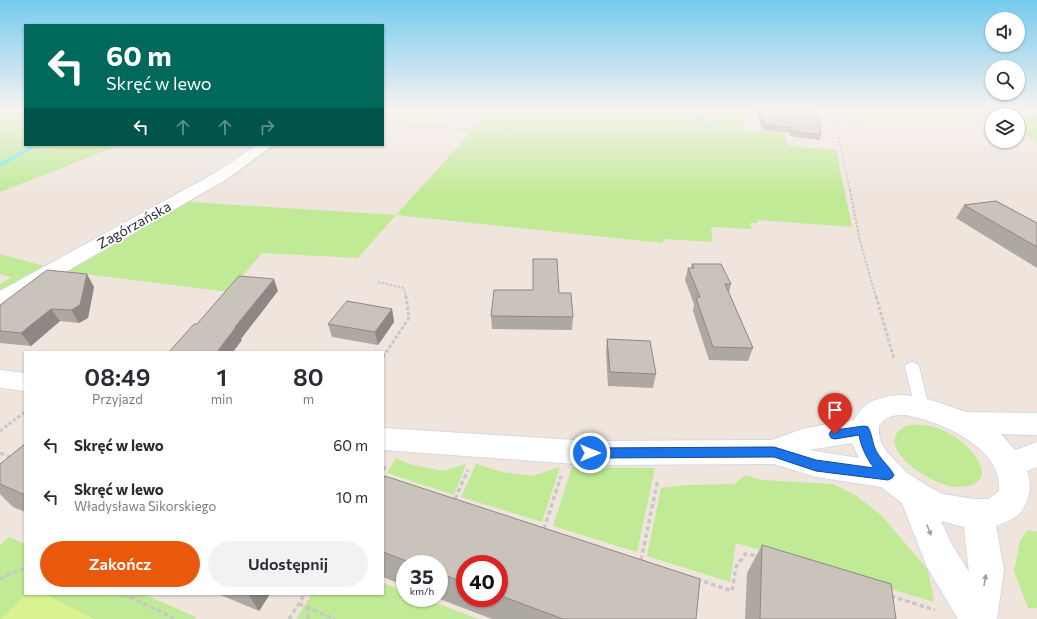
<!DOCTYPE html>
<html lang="pl">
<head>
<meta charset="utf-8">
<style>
	body { margin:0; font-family:Commissioner,sans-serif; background:#f2f2f3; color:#2b2b33; height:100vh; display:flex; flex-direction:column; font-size:15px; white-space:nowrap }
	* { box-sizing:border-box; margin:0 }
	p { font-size:13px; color:#7c7c81 }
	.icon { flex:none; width:22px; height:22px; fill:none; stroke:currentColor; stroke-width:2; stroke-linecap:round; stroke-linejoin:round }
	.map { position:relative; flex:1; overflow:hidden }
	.sheet { position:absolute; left:24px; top:351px; width:360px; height:244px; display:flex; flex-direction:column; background:#fff; border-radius:0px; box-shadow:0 1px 3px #0004 }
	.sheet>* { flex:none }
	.banner { position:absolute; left:24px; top:24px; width:360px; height:122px; border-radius:0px; box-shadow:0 1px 3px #0004; background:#00695c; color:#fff; overflow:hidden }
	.fabs { position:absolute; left:985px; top:12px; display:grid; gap:8px }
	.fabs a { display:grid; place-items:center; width:40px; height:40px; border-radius:50%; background:#fff; box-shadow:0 1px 3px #0004; font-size:20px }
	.speed { position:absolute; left:396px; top:555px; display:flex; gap:8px; font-size:20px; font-weight:700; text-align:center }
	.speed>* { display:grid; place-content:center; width:52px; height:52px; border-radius:50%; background:#fff; box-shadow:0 1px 3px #0004; line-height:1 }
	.speed small { font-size:10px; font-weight:400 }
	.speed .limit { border:6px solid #d22; background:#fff; color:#111 }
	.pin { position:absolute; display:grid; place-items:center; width:34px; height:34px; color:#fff; margin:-41px -17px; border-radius:50% 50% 50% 0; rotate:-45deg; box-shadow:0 0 4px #0007 }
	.pin .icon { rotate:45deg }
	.me { position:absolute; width:44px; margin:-22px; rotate:90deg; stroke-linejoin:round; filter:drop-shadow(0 0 3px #0008) }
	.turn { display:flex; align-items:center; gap:14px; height:84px; padding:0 16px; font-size:18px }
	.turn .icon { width:52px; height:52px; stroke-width:2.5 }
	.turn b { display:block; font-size:28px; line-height:34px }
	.lanes { display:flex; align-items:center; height:38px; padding:0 16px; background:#0003; justify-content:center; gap:20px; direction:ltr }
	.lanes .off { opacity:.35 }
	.eta { display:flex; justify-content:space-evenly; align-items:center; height:68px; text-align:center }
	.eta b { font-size:24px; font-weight:600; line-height:28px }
	.cta { display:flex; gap:8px; margin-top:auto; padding:8px 16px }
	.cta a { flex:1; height:46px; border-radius:24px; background:#ea580c; color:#fff; font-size:16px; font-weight:600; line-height:46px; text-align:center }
	.cta a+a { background:#f2f2f3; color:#2b2b33 }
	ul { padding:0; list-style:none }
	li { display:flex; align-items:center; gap:12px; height:52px; padding:0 16px }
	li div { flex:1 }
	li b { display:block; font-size:15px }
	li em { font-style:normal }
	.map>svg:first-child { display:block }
	.green { fill:#c0ea95 }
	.pitch { fill:#d9f390 }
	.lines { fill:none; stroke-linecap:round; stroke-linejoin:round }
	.stream { fill:#67ebfa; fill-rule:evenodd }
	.service-casing { stroke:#d2d9e6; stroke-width:2 }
	.minor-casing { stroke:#d2d9e6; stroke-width:2 }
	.tertiary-casing { stroke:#d2d9e6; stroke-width:2 }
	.path-far3 { stroke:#c8c8c8; stroke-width:1.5; stroke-dasharray:2 1.5; stroke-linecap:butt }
	.path-far2 { stroke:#c8c8c8; stroke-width:2; stroke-dasharray:2.5 1.5; stroke-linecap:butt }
	.path-far1 { stroke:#c8c8c8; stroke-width:3; stroke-dasharray:3.5 2; stroke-linecap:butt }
	.path { stroke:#c8c8c8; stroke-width:3.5; stroke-dasharray:4.5 3; stroke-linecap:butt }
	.service { fill:#fff; fill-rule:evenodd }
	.minor { fill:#fff; fill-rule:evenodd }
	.tertiary { fill:#fff; fill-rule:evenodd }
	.wall { fill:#aea8a2; fill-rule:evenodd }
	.shaded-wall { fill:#8d8884 }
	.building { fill:#cac3bc; stroke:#8d8884 }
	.oneway { fill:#a0a0a0 }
	.route { fill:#1a73e8; stroke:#114b97 }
	.labels { text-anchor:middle; stroke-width:3.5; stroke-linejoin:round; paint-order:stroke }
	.street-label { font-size:14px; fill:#2c2c2c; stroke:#fff }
</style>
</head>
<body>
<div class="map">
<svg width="1037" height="619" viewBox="0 0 1037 619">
	<rect width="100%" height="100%" fill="#efe5dd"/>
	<path class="green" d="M 0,110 L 25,110 L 25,145 L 120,145 L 0,192 Z
		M 486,110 L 740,110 L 744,130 L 784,133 L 789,146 L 836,150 L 852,227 L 758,220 L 758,223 L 750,223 L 752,229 L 712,227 L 711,228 L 713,242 L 664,239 L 663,243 L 396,215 L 358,258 L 262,253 L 229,292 L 61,271 L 272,145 L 277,145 L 235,175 L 190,202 L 396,215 L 472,131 L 383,124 L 383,122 L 475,129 Z
		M 839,110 L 956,110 L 966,115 L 1016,114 L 1021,117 L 1037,116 L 1037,142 L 1018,128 L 1018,115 L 992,115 L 992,119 L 843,122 Z
		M 0,254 L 48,267 L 0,294 L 0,285 L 11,277 L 0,274 Z
		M 909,425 C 924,424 937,426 950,434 C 971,445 1005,484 959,487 C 932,488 865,442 909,425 Z
		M 396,458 L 409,464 L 443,471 L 466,464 L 454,495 L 387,473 Z
		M 476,464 L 502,472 L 532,476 L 560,467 L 542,522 L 461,497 Z
		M 572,467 L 655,468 L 637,552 L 553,526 Z
		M 746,475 L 762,480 L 833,484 L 855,495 L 881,515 L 928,570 L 934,602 L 736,543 L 730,582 L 647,556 L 661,488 L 687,485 L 734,484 Z
		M 1028,530 L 1037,532 L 1037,608 L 1028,608 L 1014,571 L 1020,541 Z
		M 9,537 L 25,544 L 25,594 L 143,594 L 196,617 L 196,619 L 0,619 L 0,545 Z
		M 383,583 L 405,591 L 405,598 L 423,598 L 478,619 L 296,619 L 312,594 L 383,594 Z"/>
	<path class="pitch" d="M 26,594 L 45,594 L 95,619 L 0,619 Z"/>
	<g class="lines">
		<path class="stream" d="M 683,110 L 687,110 L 711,126 L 707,127 Z
			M 33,145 L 40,145 L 0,167 L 0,163 Z"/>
		<g class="service-casing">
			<path id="service" d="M 912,362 L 917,364 L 919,367 L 929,407 L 927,411 L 922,413 L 917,411 L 915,407 L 905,367 L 907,364 Z"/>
		</g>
		<g class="minor-casing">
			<path id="minor" d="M 257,145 L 273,145 L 227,179 L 8,305 L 0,307 L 0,291 L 215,173 Z"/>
		</g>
		<g class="tertiary-casing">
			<path id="tertiary" d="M 0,370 L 25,373 L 25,391 L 0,388 Z
				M 906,395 L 931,400 L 966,412 L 1037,413 L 1037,435 L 1001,434 L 1015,450 L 1037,442 L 1037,467 L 1027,471 C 1033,486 1029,505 1017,516 C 1011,520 1003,523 996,526 L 1004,570 L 997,619 L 958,619 L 927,567 L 902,503 L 881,487 L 816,477 L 774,464 L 590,465 L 383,450 L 383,428 L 590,441 L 772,440 L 805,428 L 854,420 C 864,400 884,395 906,395 ZM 906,415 C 941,422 1003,447 999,491 L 989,499 L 973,499 L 943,494 L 929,487 L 906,472 L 887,452 L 881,443 L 879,434 L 879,426 C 886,415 894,415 906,415 ZM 852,443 L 859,458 L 808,450 L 809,450 ZM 941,521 L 964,527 L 969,572 L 951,543 Z"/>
		</g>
		<path class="path-far3" d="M 834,113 L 850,191"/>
		<path class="path-far2" d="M 850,190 L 860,241 L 876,297
			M 378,282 L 404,288 L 406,297"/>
		<path class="path-far1" d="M 876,296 L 894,359
			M 383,357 L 409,318 L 406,296
			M 0,431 L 25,412"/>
		<path class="path" d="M 0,453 L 12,458
			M 383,470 L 387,464
			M 455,499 L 468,470
			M 544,529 L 561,476
			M 641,560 L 658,479
			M 697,579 L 732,591 L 736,567 L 745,554 L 758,556
			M 0,580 L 5,576 L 25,568
			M 123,594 L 172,617 L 172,619
			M 891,596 L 935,610
			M 299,604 L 335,619
			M 307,607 L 308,619
			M 289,619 L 305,594"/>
		<use href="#service" class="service"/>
		<use href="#minor" class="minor"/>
		<use href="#tertiary" class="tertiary"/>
	</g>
	<path class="wall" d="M 755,110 L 818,110 L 821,135 L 819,140 L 790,136 L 790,133 L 763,130 Z
		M 964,205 L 1037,223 L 1037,268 L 956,218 Z
		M 692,264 L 731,284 L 729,293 L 753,348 L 748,361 L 709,360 L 693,311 L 694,304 L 685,280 L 688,268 L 691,268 Z
		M 94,287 L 88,318 L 79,323 L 60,321 L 31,346 L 0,343 L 0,305 Z
		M 559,293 L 573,317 L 572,330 L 492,329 L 491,316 Z
		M 392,309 L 394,322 L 378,345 L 332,337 L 328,324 Z
		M 607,339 L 656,374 L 653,388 L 608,386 L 606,352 Z
		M 25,444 L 25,512 L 13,507 L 0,494 L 0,464 Z
		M 383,480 L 696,619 L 492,619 L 437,598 L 439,598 L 439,564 L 405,564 L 405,586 L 383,577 ZM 465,564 L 499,564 L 499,598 L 465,598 Z
		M 762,545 L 896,619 L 745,619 L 747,573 Z
		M 218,594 L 270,594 L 259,611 Z"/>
	<path class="shaded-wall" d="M 87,274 L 94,287 L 88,318 L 79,323 L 71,310 Z
		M 274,279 L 278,291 L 241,339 L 242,340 L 233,352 L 217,352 L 235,327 Z
		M 51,309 L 60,321 L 31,346 L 21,333 Z
		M 392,309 L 394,322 L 378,345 L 375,332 Z
		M 248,594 L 270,594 L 259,611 Z"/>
	<path class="building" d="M 759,110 L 818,110 L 821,135 L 792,131 L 792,128 L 765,125 Z
		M 996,201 L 1037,223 L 1037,247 L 964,205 Z
		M 533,259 L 557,259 L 559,293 L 571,293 L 573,317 L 491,316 L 494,290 L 533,290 Z
		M 692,264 L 721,264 L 731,284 L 725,284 L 753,348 L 713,347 L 696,298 L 700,297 L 688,268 L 694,268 Z
		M 47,270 L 87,274 L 80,305 L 71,310 L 51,309 L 21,333 L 0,331 L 0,305 Z
		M 239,276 L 274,279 L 235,327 L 236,327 L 217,352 L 169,352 L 194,324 L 197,324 Z
		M 347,301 L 392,309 L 375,332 L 328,324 Z
		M 607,339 L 650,341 L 656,374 L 610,372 Z
		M 25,444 L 25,495 L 0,484 L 0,464 Z
		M 385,476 L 700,579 L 696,619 L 563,619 L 499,595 L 499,564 L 465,564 L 465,583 L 439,573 L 439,564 L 414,564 L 383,552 L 383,480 Z
		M 762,545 L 891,584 L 896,619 L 760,619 Z"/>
	<defs><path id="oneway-solid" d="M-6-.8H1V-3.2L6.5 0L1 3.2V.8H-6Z"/></defs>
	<g class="oneway">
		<use href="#oneway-solid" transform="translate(929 530) rotate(68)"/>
		<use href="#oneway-solid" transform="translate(985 580) rotate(-80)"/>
	</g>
	<linearGradient id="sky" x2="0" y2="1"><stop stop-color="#74caef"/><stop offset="0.56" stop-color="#f8f3f0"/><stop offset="1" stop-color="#f8f3f0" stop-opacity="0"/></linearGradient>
	<rect width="1037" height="196" fill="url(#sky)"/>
	<path class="route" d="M 864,426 L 868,427 C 873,436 872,445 878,454 C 883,462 890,467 894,475 L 892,478 L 888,480 L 816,471 L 774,457 L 590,458 L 585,456 L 584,453 L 585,449 L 590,448 L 774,447 L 816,460 L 874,468 C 867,459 861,447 859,435 L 835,439 L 831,438 L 829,434 L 831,431 L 835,430 Z"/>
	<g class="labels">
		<g class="street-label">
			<text transform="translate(134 225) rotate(-29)" y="5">Zagórzańska</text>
		</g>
	</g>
</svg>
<div class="fabs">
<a><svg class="icon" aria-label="sound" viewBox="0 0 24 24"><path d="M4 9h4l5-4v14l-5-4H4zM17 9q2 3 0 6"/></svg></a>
<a><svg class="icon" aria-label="search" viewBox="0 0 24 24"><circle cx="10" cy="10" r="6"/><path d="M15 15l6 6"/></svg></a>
<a><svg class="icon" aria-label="layers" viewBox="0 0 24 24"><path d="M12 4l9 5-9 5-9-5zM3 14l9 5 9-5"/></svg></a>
</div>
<div class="speed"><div>35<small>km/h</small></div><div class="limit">40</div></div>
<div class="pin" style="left:835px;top:434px;background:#d93025"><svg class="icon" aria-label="arrive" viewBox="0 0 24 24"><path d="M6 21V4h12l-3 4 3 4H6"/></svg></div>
<svg class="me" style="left:590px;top:453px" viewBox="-20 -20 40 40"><circle r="17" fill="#1a73e8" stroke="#fff" stroke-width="3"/><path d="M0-11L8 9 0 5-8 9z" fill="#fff"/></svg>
<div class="banner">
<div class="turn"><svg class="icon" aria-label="left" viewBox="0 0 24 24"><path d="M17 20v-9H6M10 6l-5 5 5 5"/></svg><div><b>60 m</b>Skręć w lewo</div></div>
<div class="lanes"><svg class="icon" aria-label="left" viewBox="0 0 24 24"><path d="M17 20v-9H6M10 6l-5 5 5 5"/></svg><svg class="icon off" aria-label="ahead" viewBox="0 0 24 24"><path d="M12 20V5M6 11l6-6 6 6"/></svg><svg class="icon off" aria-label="ahead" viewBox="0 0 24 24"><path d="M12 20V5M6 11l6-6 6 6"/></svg><svg class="icon off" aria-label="right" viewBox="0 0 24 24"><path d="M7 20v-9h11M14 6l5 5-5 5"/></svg></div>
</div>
<section class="sheet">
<div class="eta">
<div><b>08:49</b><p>Przyjazd</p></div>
<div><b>1</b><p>min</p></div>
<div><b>80</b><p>m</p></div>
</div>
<ul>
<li><svg class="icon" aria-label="left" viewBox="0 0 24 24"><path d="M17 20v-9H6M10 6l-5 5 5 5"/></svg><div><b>Skręć w lewo</b></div><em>60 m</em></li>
<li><svg class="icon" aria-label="left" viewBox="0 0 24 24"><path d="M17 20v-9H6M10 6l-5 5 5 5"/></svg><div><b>Skręć w lewo</b><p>Władysława Sikorskiego</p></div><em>10 m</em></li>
</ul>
<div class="cta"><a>Zakończ</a><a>Udostępnij</a></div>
</section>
</div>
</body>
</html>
